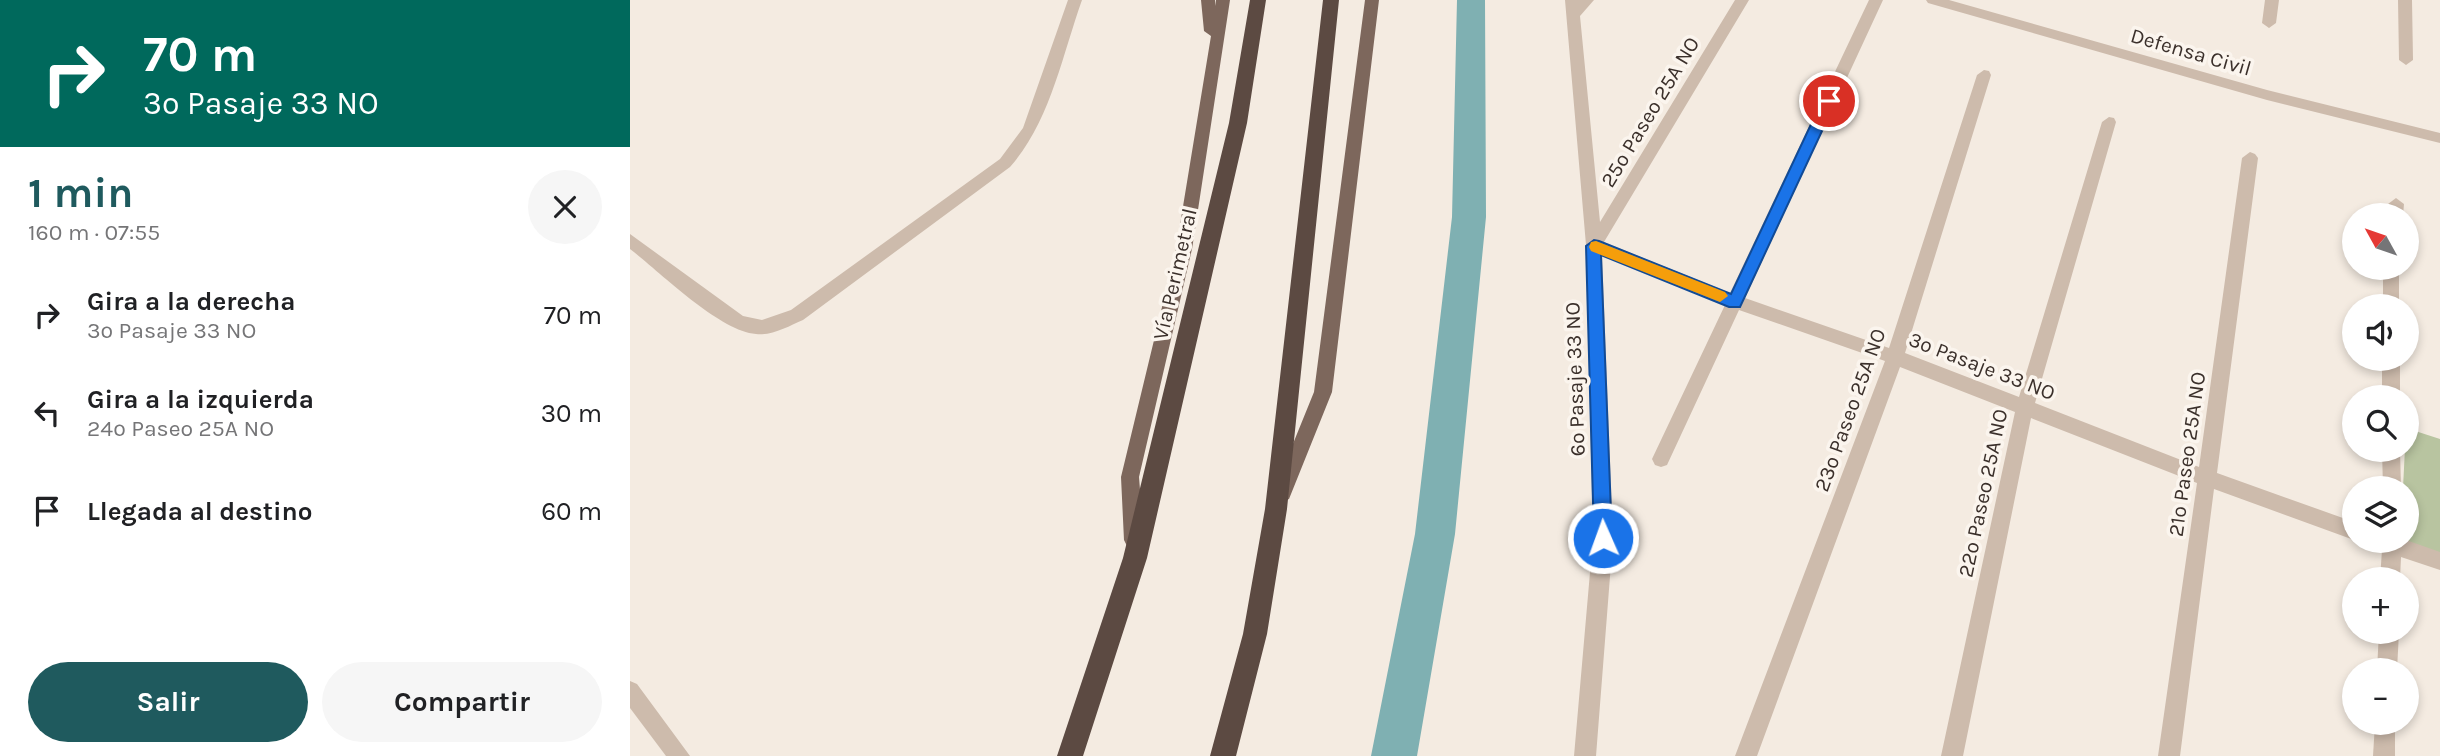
<!DOCTYPE html>
<html lang="es">
<head>
<meta charset="utf-8">
<style>
	body { margin:0; font-family:Karla,sans-serif; background:#f6f6f6; color:#202124; height:100vh; display:flex; flex-direction:column; font-size:26px; white-space:nowrap }
	* { box-sizing:border-box; margin:0 }
	p { font-size:23px; color:#757577 }
	.icon { flex:none; width:38px; height:38px; fill:none; stroke:currentColor; stroke-width:2; stroke-linecap:round; stroke-linejoin:round }
	.map { position:relative; flex:1; overflow:hidden }
	.details { display:flex; flex-direction:column; background:#fff; width:630px }
	.details>* { flex:none }
	.banner { background:#00695c; color:#fff; overflow:hidden }
	.needle { width:46px; rotate:310deg }
	.controls { position:absolute; left:1712px; top:203px; display:grid; gap:14px }
	.controls a { display:grid; place-items:center; width:77px; height:77px; border-radius:50%; background:#fff; box-shadow:0 4px 10px #0003; font-size:35px }
	.pin { position:absolute; display:grid; place-items:center; width:60px; height:60px; color:#fff; margin:-30px; border:4px solid #fff; border-radius:50%; box-shadow:0 2px 7px #0007 }
	.me { position:absolute; width:77px; margin:-38px; rotate:358deg; stroke-linejoin:round; filter:drop-shadow(0 0 5px #0008) }
	.turn { display:flex; align-items:center; gap:24px; height:147px; padding:0 28px; font-size:32px }
	.turn .icon { width:91px; height:91px; stroke-width:2.5 }
	.turn b { display:block; font-size:49px; line-height:60px }
	.round { display:grid; place-items:center; flex:none; width:74px; height:74px; border-radius:37px; background:#f6f6f6 }
	.overview { display:flex; align-items:center; justify-content:space-between; height:119px; padding:0 28px }
	h1 { font-size:42px; font-weight:700; line-height:52px; color:#1f5a5e }
	.action { display:flex; gap:14px; margin-top:auto; padding:14px 28px }
	.action a { flex:1; height:80px; border-radius:42px; background:#1f5a5e; color:#fff; font-size:28px; font-weight:700; line-height:80px; text-align:center }
	.action a+a { background:#f6f6f6; color:#202124 }
	ul { padding:0; list-style:none }
	li { display:flex; align-items:center; gap:21px; height:98px; padding:0 28px }
	li div { flex:1 }
	li b { display:block; font-size:26px }
	li em { font-style:normal }
	main { display:flex; flex:1; min-height:0 }
	.map>svg:first-child { display:block }
	.green { fill:#b8c4a0 }
	.lines { fill:none; stroke-linecap:round; stroke-linejoin:round }
	.canal { fill:#7fb0b2; fill-rule:evenodd }
	.minor { fill:#cdbbac; fill-rule:evenodd }
	.major { fill:#7d675c; fill-rule:evenodd }
	.highway { fill:#5c4a42; fill-rule:evenodd }
	.route { fill:#1a73e8; stroke:#114b97; stroke-width:2 }
	.slow { fill:#f59e0b }
	.labels { text-anchor:middle; stroke-width:7; stroke-linejoin:round; paint-order:stroke }
	.street-label { font-size:21px; fill:#3b302b; stroke:#fbf5ee }
</style>
</head>
<body>
<main>
<section class="details">
<div class="banner">
<div class="turn"><svg class="icon" aria-label="right" viewBox="0 0 24 24"><path d="M7 20v-9h11M14 6l5 5-5 5"/></svg><div><b>70 m</b>3º Pasaje 33 NO</div></div>
</div>
<div class="overview"><div><h1>1 min</h1><p>160 m · 07:55</p></div><a class="round"><svg class="icon" aria-label="close" viewBox="0 0 24 24"><path d="M6 6l12 12M18 6L6 18"/></svg></a></div>
<ul>
<li><svg class="icon" aria-label="right" viewBox="0 0 24 24"><path d="M7 20v-9h11M14 6l5 5-5 5"/></svg><div><b>Gira a la derecha</b><p>3º Pasaje 33 NO</p></div><em>70 m</em></li>
<li><svg class="icon" aria-label="left" viewBox="0 0 24 24"><path d="M17 20v-9H6M10 6l-5 5 5 5"/></svg><div><b>Gira a la izquierda</b><p>24º Paseo 25A NO</p></div><em>30 m</em></li>
<li><svg class="icon" aria-label="arrive" viewBox="0 0 24 24"><path d="M6 21V4h12l-3 4 3 4H6"/></svg><div><b>Llegada al destino</b></div><em>60 m</em></li>
</ul>
<div class="action"><a>Salir</a><a>Compartir</a></div>
</section>
<div class="map">
<svg width="1810" height="756" viewBox="0 0 1810 756">
	<rect width="100%" height="100%" fill="#f4ebe1"/>
	<path class="green" d="M 1776,428 L 1810,439 L 1810,554 L 1776,541 L 1776,488 L 1773,488 Z"/>
	<g class="lines">
		<path class="canal" d="M 827,0 L 855,0 L 856,217 L 825,534 L 787,756 L 741,756 L 785,534 L 822,217 Z"/>
		<path class="minor" d="M 438,0 L 452,0 C 432,56 420,122 380,167 L 173,320 C 159,326 142,336 126,334 C 89,331 30,272 0,249 L 0,234 L 113,316 L 132,320 L 161,310 L 370,159 L 393,128 Z
			M 935,0 L 964,0 L 950,16 L 970,222 L 1105,0 L 1119,0 L 974,242 L 1100,293 L 1239,0 L 1253,0 L 1115,298 L 1259,348 L 1347,75 L 1354,70 L 1359,71 L 1361,75 L 1275,353 L 1389,397 L 1472,122 L 1479,117 L 1484,118 L 1486,122 L 1405,403 L 1569,467 L 1612,158 L 1620,152 L 1625,154 L 1628,158 L 1587,473 L 1724,522 L 1724,540 L 1584,489 L 1550,756 L 1528,756 L 1567,483 L 1401,418 L 1333,756 L 1311,756 L 1385,412 L 1270,367 L 1127,756 L 1105,756 L 1255,361 L 1109,310 L 1037,465 L 1031,467 L 1025,465 L 1022,459 L 1095,305 L 972,255 L 983,538 L 966,756 L 944,756 L 963,538 L 956,245 Z
			M 1296,0 L 1319,0 L 1637,90 L 1810,133 L 1810,143 L 1637,100 L 1298,3 Z
			M 1635,0 L 1649,0 L 1646,23 L 1639,28 L 1632,23 Z
			M 1768,0 L 1782,0 L 1783,60 L 1776,65 L 1769,60 Z
			M 1766,198 L 1774,204 L 1773,215 L 1757,215 L 1758,204 Z
			M 1753,268 L 1769,268 L 1769,306 L 1753,306 Z
			M 1752,359 L 1770,359 L 1770,397 L 1752,397 Z
			M 1752,450 L 1770,450 L 1771,488 L 1753,488 Z
			M 1776,540 L 1810,552 L 1810,570 L 1771,557 L 1770,579 L 1750,579 L 1752,550 L 1745,547 L 1742,541 Z
			M 1749,632 L 1769,632 L 1767,670 L 1747,670 Z
			M 0,681 L 7,684 L 60,756 L 36,756 L 0,708 Z
			M 1745,723 L 1765,723 L 1765,756 L 1743,756 Z"/>
		<path class="major" d="M 571,0 L 585,0 L 585,6 L 586,0 L 600,0 L 562,249 L 509,477 L 514,540 L 511,546 L 504,549 L 497,546 L 494,540 L 491,477 L 546,249 L 581,36 L 574,31 Z
			M 735,0 L 749,0 L 702,392 L 659,499 L 652,502 L 645,499 L 643,493 L 684,392 Z"/>
		<path class="highway" d="M 620,0 L 636,0 L 617,123 L 517,558 L 453,756 L 427,756 L 493,558 L 599,123 Z
			M 693,0 L 709,0 L 657,509 L 637,634 L 606,756 L 580,756 L 613,634 L 635,509 Z"/>
	</g>
	<path class="route" d="M 1199,96 L 1206,101 L 1110,307 L 1099,307 L 971,255 L 982,538 L 979,544 L 973,546 L 967,544 L 964,538 L 956,246 L 964,240 L 969,241 L 1101,294 L 1192,101 Z"/>
	<path class="slow" d="M 966,241 L 1095,292 L 1098,296 L 1090,302 L 961,251 L 959,247 L 961,242 Z"/>
	<g class="labels">
		<g class="street-label">
			<text transform="translate(1561 52) rotate(16)" y="7">Defensa Civil</text>
			<text transform="translate(1020 112) rotate(-59)" y="7">25º Paseo 25A NO</text>
			<text transform="translate(545 274) rotate(-77)" y="7">Vía Perimetral</text>
			<text transform="translate(1352 366) rotate(21)" y="7">3º Pasaje 33 NO</text>
			<text transform="translate(945 379) rotate(-92)" y="7">6º Pasaje 33 NO</text>
			<text transform="translate(1220 410) rotate(-70)" y="7">23º Paseo 25A NO</text>
			<text transform="translate(1557 454) rotate(-82)" y="7">21º Paseo 25A NO</text>
			<text transform="translate(1353 493) rotate(-78)" y="7">22º Paseo 25A NO</text>
		</g>
	</g>
</svg>
<div class="controls">
<a><svg class="needle" viewBox="-14 -14 28 28"><path d="M0-13l5 13h-10z" fill="#e53935"/><path d="M0 13l5-13h-10z" fill="#757577"/></svg></a>
<a><svg class="icon" aria-label="sound" viewBox="0 0 24 24"><path d="M4 9h4l5-4v14l-5-4H4zM17 9q2 3 0 6"/></svg></a>
<a><svg class="icon" aria-label="search" viewBox="0 0 24 24"><circle cx="10" cy="10" r="6"/><path d="M15 15l6 6"/></svg></a>
<a><svg class="icon" aria-label="layers" viewBox="0 0 24 24"><path d="M12 4l9 5-9 5-9-5zM3 14l9 5 9-5"/></svg></a>
<a>+</a>
<a>−</a>
</div>
<div class="pin" style="left:1199px;top:101px;background:#d93025"><svg class="icon" aria-label="arrive" viewBox="0 0 24 24"><path d="M6 21V4h12l-3 4 3 4H6"/></svg></div>
<svg class="me" style="left:973px;top:538px" viewBox="-20 -20 40 40"><circle r="17" fill="#1a73e8" stroke="#fff" stroke-width="3"/><path d="M0-11L8 9 0 5-8 9z" fill="#fff"/></svg>
</div>
</main>
</body>
</html>
